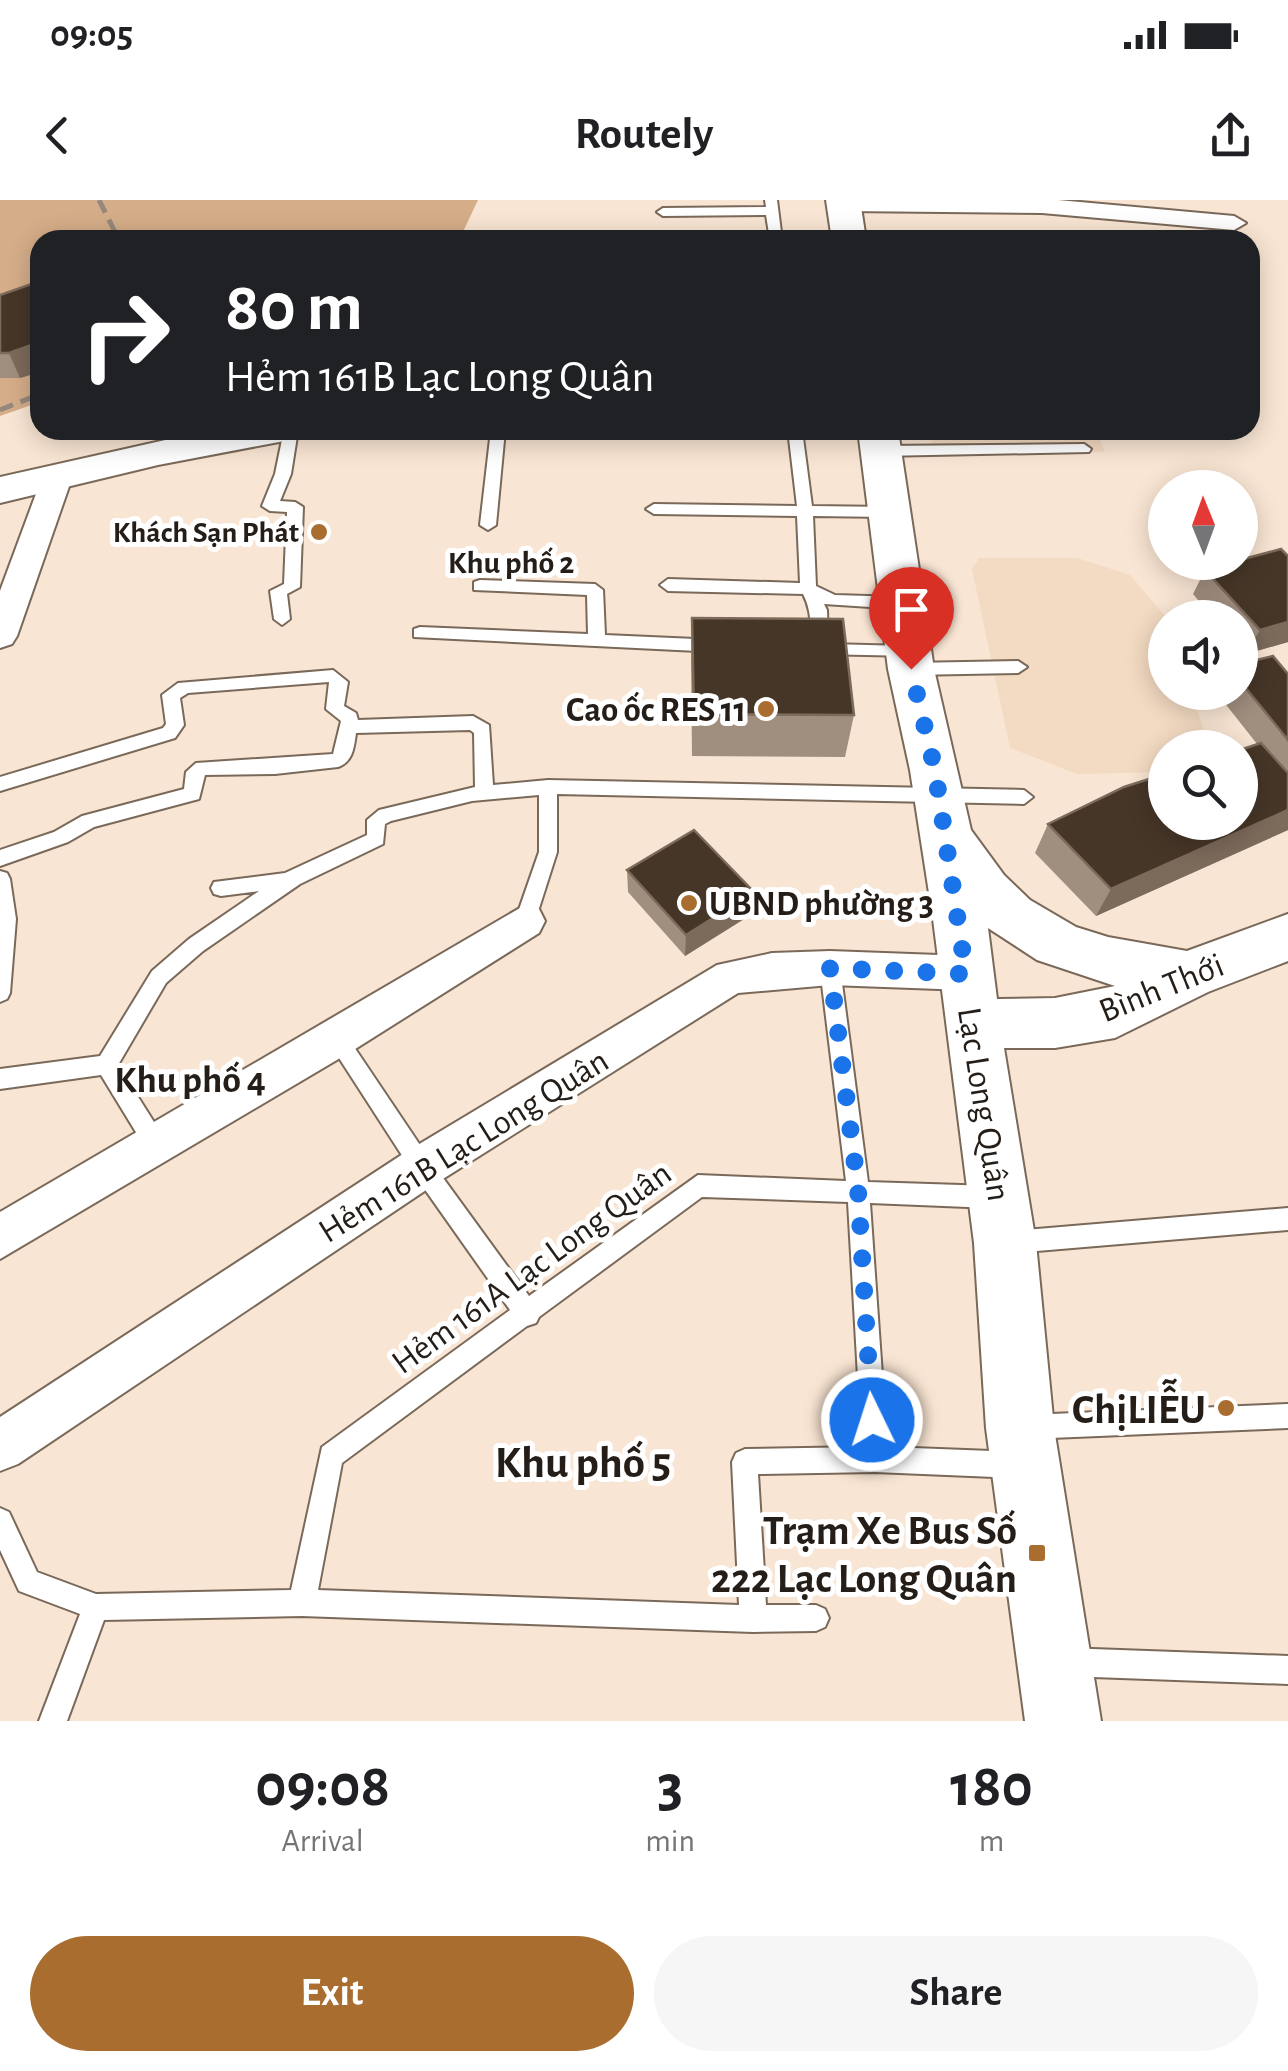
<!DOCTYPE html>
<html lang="en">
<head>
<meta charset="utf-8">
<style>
	body { margin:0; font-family:"Alegreya Sans",sans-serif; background:#f6f6f6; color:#202124; height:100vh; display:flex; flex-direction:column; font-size:38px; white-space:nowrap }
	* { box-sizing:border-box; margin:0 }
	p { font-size:32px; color:#757577 }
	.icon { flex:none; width:55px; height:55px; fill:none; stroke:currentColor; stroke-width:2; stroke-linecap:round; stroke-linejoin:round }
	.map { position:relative; height:1521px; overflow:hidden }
	.side { display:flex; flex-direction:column; background:#fff; flex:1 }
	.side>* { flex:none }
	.guide { position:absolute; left:30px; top:30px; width:1230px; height:210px; border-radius:30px; box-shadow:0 5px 25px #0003; background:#202124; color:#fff; overflow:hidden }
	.needle { width:65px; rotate:359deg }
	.fabs { position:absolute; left:1148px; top:270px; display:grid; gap:20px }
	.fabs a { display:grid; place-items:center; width:110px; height:110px; border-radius:50%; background:#fff; box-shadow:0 5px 25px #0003; font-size:50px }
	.pin { position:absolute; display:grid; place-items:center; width:85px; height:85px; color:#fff; margin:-102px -42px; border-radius:50% 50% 50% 0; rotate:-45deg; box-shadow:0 0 10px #0007 }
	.pin .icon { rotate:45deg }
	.me { position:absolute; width:110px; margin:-55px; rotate:356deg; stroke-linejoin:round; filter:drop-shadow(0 0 8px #0008) }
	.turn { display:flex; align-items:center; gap:35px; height:210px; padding:0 30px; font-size:45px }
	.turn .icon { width:130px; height:130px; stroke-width:2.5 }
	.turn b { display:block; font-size:70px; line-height:85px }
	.eta { display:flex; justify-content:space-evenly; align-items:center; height:170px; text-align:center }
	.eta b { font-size:60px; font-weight:700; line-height:70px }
	.cta { display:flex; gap:20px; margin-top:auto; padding:20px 30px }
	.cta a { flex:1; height:115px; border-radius:60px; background:#a96e2f; color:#fff; font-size:40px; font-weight:700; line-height:115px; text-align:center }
	.cta a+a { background:#f6f6f6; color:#202124 }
	.status { display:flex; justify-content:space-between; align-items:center; height:70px; padding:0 50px; background:#fff; direction:ltr }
	.status svg { height:28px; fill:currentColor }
	header { display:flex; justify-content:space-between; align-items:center; height:130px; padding:0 30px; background:#fff; font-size:45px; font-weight:700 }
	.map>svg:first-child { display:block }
	.built { fill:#f3dac2 }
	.green { fill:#d5ad89 }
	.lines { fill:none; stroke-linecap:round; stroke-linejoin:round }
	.lane-casing { stroke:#7a6959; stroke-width:4 }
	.street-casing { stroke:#7a6959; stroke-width:4 }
	.secondary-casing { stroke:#7a6959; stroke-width:4 }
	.lane { fill:#fff; fill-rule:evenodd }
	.street { fill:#fff; fill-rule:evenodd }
	.secondary { fill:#fff; fill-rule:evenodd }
	.rail { stroke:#96887c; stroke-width:5; stroke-dasharray:14 8; stroke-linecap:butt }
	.wall { fill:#a08e7e }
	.shaded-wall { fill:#7c6a5b }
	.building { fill:#463628; stroke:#7c6a5b; stroke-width:2.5 }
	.route { stroke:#1a73e8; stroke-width:18; stroke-dasharray:0 32.4 }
	.poi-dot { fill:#a96e2f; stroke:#fff; stroke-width:4 }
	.labels { text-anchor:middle; stroke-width:10; stroke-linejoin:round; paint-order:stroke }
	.far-poi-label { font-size:30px; font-weight:bold; fill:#251e18; stroke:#fff; text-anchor:end }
	.far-neighbourhood-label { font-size:32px; font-weight:bold; fill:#251e18; stroke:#fff }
	.poi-label { font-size:35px; font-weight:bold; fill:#251e18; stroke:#fff; text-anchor:end }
	.street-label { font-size:35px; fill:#251e18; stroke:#fff }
	.neighbourhood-label { font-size:38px; font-weight:bold; fill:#251e18; stroke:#fff }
	.near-poi-label { font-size:42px; font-weight:bold; fill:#251e18; stroke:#fff; text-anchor:end }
	.near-neighbourhood-label { font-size:45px; font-weight:bold; fill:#251e18; stroke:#fff }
</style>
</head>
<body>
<div class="status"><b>09:05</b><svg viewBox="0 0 49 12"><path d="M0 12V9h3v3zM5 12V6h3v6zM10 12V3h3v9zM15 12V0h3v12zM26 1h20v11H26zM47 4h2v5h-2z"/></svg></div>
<header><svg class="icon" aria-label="back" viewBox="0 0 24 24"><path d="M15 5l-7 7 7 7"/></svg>Routely<svg class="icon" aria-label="share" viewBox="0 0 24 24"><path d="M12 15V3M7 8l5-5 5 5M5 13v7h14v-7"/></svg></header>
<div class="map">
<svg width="1288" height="1521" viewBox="0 0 1288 1521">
	<rect width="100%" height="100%" fill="#f9e5d3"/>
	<path class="built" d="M 929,230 L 1096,230 L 1105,252 L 935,257 Z
		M 979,358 L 1077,358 L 1130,375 L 1166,417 L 1165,492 L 1191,493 L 1210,547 L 1165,548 L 1165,572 L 1077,574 L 1010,548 L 972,369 Z"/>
	<path class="green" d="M 0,0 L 478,0 L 459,40 L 40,40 L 40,202 L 0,216 Z"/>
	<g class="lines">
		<g class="lane-casing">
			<path id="lane" d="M 765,0 L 777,0 L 782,40 L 770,40 L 766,15 L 663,16 L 657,12 L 663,8 L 766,7 Z
				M 284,230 L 298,230 L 291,274 L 280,301 L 295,302 L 303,307 L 300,387 L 287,394 L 290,419 L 282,425 L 274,419 L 270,391 L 284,384 L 287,312 L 270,311 L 262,306 L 275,274 Z
				M 491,230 L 505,230 L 496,325 L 488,330 L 480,325 Z
				M 788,230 L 802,230 L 812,306 L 888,307 L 896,312 L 888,317 L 813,316 L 816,386 L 835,395 L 901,397 L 909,403 L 901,409 L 824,404 L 827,410 L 828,444 L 908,446 L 916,452 L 914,456 L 816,454 C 807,434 815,417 803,394 L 668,391 L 660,385 L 668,379 L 800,383 L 797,316 L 654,314 L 646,309 L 654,304 L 797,306 Z
				M 1084,244 L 1091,249 L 1089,252 L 880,256 L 873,251 L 880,246 Z
				M 480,380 L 595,384 L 603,390 L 605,435 L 718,440 L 726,446 L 718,452 L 414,437 L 414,429 L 420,427 L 588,434 L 587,395 L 474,390 L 474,382 Z
				M 1018,461 L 1027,467 L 1018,473 L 911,475 L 902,469 L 911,463 Z
				M 333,470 L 348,482 L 344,506 L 356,513 L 358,520 L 473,516 L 489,525 L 493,585 L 548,580 L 1024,590 L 1033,597 L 1024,604 L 557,594 L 557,652 L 535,721 L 532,727 L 518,727 L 515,721 L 539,652 L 539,595 L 472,601 L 391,621 L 385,624 L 383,644 L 300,684 L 203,751 L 166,783 L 118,865 L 164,938 L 167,945 L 164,952 L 156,955 L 148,952 L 101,875 L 0,889 L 0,869 L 100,856 L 152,771 L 189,739 L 259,691 L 221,696 L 214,694 L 211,688 L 214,682 L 285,673 L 367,635 L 367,620 L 379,610 L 475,587 L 474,533 L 470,530 L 356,533 C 354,547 353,562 338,567 L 275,574 L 205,575 L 199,599 L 94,627 L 68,642 L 0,666 L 0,650 L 54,632 L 82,616 L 184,589 L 186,572 L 196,563 L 333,554 L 341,521 L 326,509 L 329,482 L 188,493 L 180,498 L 184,525 L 175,538 L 0,591 L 0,577 L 163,528 L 166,524 L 162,495 L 178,483 Z
				M 0,671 L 7,673 L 10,679 L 16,719 L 10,793 L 7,799 L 0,802 Z
				M 830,759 L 837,762 L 840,768 L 868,982 L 992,986 L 1000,989 L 1003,997 L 1000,1005 L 992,1008 L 870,1003 L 887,1247 L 1018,1252 L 1027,1256 L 1031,1265 L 1027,1274 L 1018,1278 L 875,1272 L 758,1274 L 766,1405 L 816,1405 L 825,1409 L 829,1418 L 825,1427 L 816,1431 L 753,1432 L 302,1416 L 104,1420 L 67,1521 L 39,1521 L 80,1414 L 19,1391 L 0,1350 L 0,1308 L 9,1312 L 37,1372 L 96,1394 L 291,1390 L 322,1247 L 510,1110 L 414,974 L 330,844 L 327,838 L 330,832 L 337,829 L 344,832 L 430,960 L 529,1096 L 698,975 L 846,981 L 820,768 L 823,762 ZM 702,997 L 848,1002 L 862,1247 L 745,1249 L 736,1253 L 732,1262 L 739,1405 L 318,1390 L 342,1263 L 527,1126 L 536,1123 L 539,1117 Z
				M 1288,1008 L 1288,1030 L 1012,1053 L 1004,1050 L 1001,1042 L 1004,1034 L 1012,1031 Z
				M 1288,1204 L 1288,1228 L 1027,1239 L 1018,1236 L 1015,1227 L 1018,1218 L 1027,1215 Z
				M 1065,1448 L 1288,1456 L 1288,1484 L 1065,1476 L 1055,1472 L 1051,1462 L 1055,1452 Z"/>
		</g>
		<g class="street-casing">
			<path id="street" d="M 833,0 L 1058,0 L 1234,16 L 1246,23 L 1234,30 L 1042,13 L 843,11 L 834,9 L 831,4 Z
				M 58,265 L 69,268 L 73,275 L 17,436 L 12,444 L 0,448 L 0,391 L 43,275 L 47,268 Z
				M 525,705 L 539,709 L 545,721 L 539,733 L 352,851 L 0,1059 L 0,1012 Z
				M 830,751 L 966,756 L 980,761 L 986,773 L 980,785 L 966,790 L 830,785 L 738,793 L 438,982 L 18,1264 L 0,1271 L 0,1217 L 406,952 L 717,765 L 772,753 Z"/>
		</g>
		<g class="secondary-casing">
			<path id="secondary" d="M 826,0 L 860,0 L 866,40 L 832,40 Z
				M 210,230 L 299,230 L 293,239 L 279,242 L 158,265 L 0,303 L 0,277 Z
				M 858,230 L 898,230 L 934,469 L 971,630 L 1004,675 L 1030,700 L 1076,727 L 1108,737 L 1187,751 L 1288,714 L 1288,761 L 1208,792 L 1115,838 L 1055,848 L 1004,848 L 1036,1043 L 1054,1228 L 1101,1521 L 1025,1521 L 986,1228 L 974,1043 L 933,719 L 910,570 L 888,469 ZM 988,728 L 1037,760 L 1115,786 L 1055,798 L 997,799 Z"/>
		</g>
		<use href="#lane" class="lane"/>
		<use href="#street" class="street"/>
		<use href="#secondary" class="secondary"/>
		<path class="rail" d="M 99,0 L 119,40
			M 0,210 L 40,194"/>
	</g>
	<path class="wall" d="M 40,81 L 40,172 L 20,178 L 0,178 L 0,95 Z
		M 958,230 L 1078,230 L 1077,235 L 959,235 Z
		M 1205,370 L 1288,442 L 1246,454 L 1240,448 L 1240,418 L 1213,418 L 1193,394 Z
		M 692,418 L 854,515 L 845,557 L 692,556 L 691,461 Z
		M 1240,464 L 1288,474 L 1288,630 L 1096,716 L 1035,653 L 1048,624 L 1257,544 L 1216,492 L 1240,492 Z
		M 627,670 L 754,692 L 752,714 L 685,756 L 628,692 Z"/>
	<path class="shaded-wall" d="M 40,142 L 40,172 L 20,178 L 9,153 Z
		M 1288,422 L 1288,442 L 1246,454 L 1260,430 Z
		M 1288,610 L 1288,630 L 1096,716 L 1111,689 Z
		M 754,692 L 752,714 L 685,756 L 686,735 Z"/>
	<path class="building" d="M 40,81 L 40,142 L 9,153 L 0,153 L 0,95 Z
		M 1281,349 L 1288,356 L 1288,422 L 1260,430 L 1205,370 L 1231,362 L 1240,362 L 1240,360 Z
		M 692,418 L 843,419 L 854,515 L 694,514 Z
		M 1273,456 L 1288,474 L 1288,540 L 1240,481 L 1240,464 Z
		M 1261,543 L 1288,573 L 1288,610 L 1111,689 L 1048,624 L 1124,587 L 1165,574 L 1165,622 L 1240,622 L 1240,550 Z
		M 694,630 L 754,692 L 686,735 L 627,670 Z"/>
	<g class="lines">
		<path class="route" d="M 872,1220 L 858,989 L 830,768 L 966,774 L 935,570 L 911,469"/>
	</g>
	<g class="poi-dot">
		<circle cx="319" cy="332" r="10"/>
		<circle cx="766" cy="509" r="10"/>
		<circle cx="689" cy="703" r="10"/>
		<circle cx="1226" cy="1208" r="10"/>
		<rect x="1027" y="1343" width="20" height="20" rx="5"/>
	</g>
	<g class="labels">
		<g class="far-poi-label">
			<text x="299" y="342">Khách Sạn Phát</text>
		</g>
		<g class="far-neighbourhood-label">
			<text x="511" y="373">Khu phố 2</text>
		</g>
		<g class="poi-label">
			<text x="746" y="521">Cao ốc RES 11</text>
			<text x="709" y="715" text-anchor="start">UBND phường 3</text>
		</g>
		<g class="street-label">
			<text transform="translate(1161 787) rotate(-22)" y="12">Bình Thới</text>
			<text transform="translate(985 904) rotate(81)" y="12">Lạc Long Quân</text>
			<text transform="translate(463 945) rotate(-32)" y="12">Hẻm 161B Lạc Long Quân</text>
			<text transform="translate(531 1067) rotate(-36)" y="12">Hẻm 161A Lạc Long Quân</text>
		</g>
		<g class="neighbourhood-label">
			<text x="190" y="892">Khu phố 4</text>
		</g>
		<g class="near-poi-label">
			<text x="1206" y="1223">ChịLIỄU</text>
			<text x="1017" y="1344">Trạm Xe Bus Số<tspan x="1017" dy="48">222 Lạc Long Quân</tspan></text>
		</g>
		<g class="near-neighbourhood-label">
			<text x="583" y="1277">Khu phố 5</text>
		</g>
	</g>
</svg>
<div class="fabs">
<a><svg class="needle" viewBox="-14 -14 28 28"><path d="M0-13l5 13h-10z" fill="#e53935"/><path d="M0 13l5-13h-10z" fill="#757577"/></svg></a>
<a><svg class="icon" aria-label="sound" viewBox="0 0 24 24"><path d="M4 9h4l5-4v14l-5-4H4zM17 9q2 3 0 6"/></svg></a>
<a><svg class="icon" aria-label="search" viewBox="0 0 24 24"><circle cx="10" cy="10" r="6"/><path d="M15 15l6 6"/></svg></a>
</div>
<div class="pin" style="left:911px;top:469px;background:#d93025"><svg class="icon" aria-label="arrive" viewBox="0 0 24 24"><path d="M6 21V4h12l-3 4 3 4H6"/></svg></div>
<svg class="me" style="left:872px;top:1220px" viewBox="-20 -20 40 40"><circle r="17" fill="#1a73e8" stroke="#fff" stroke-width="3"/><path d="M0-11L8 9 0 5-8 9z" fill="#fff"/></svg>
<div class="guide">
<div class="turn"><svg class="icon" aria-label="right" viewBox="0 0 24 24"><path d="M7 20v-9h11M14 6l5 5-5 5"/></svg><div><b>80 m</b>Hẻm 161B Lạc Long Quân</div></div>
</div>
</div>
<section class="side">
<div class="eta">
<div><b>09:08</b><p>Arrival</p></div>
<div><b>3</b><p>min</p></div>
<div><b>180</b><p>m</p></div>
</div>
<div class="cta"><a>Exit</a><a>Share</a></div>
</section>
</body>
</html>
